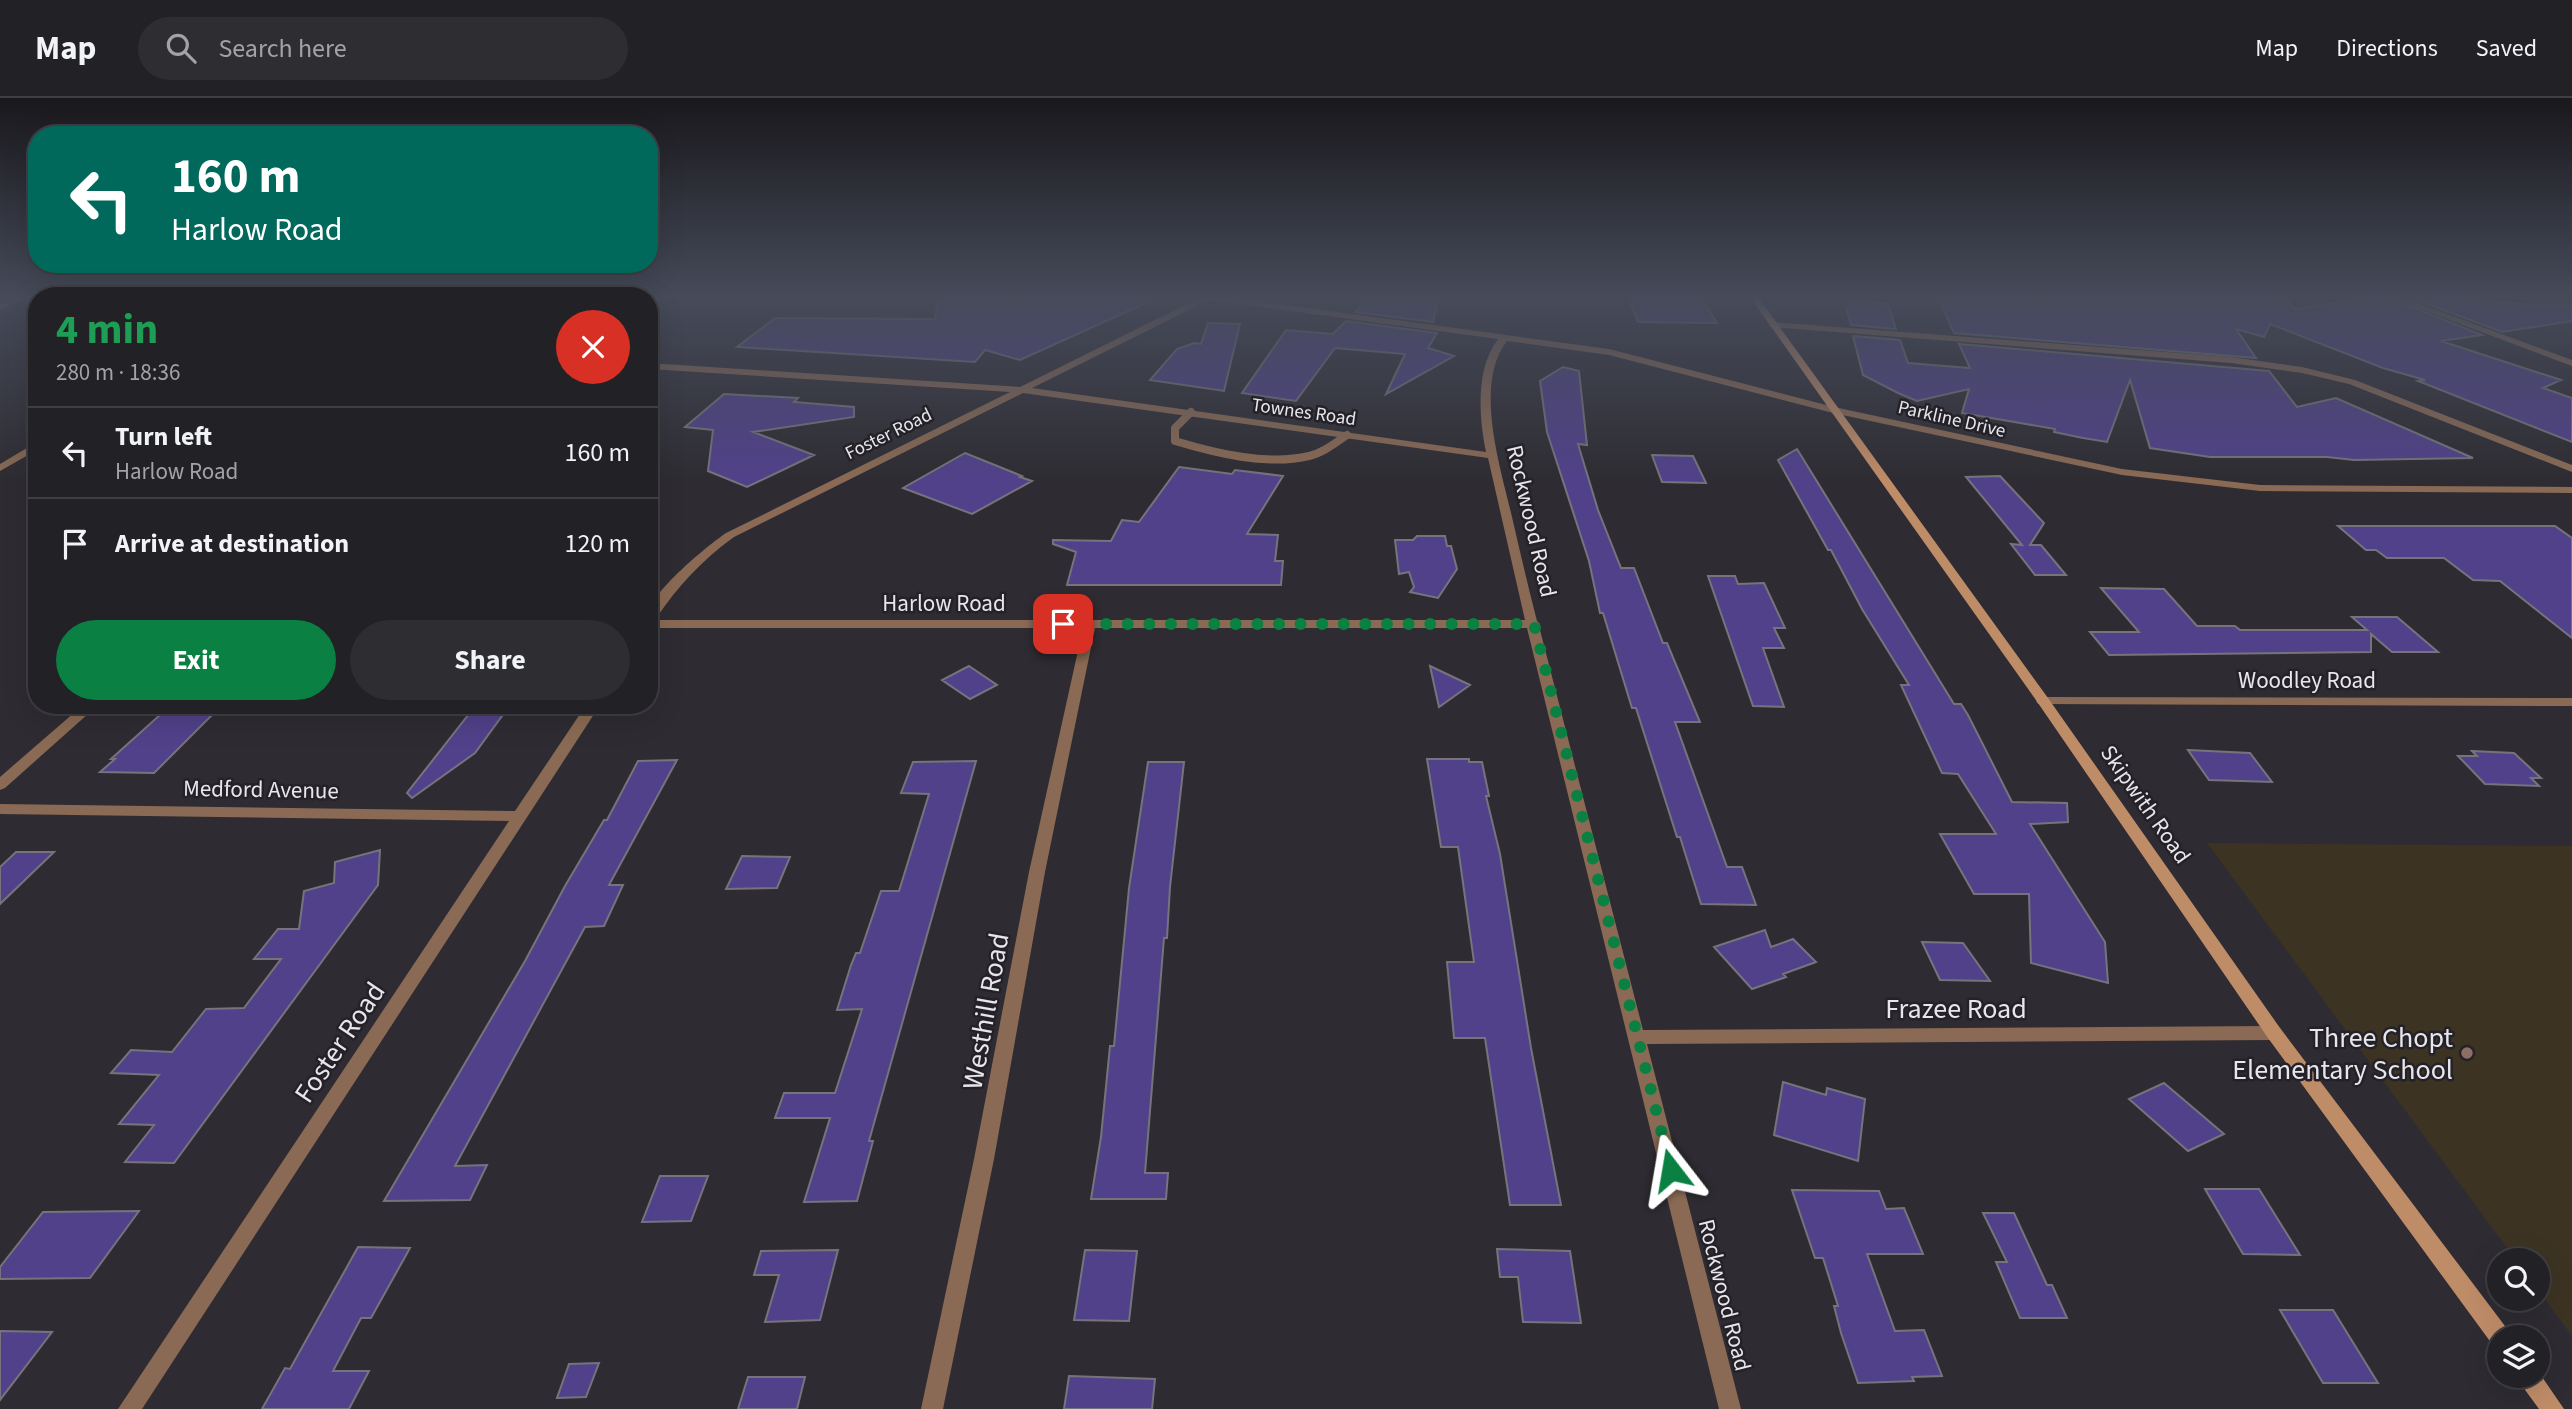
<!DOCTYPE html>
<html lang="en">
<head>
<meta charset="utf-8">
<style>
	body { margin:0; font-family:"Source Sans 3",sans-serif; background:#2e2e32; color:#f1f3f6; height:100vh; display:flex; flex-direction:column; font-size:26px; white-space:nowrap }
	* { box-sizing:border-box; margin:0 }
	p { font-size:23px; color:#a2a3a7 }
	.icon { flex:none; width:38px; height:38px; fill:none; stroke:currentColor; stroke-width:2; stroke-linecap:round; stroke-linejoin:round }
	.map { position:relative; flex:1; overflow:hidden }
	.side { position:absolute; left:28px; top:189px; width:630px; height:427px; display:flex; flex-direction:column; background:#222126; border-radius:28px; box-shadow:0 7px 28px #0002,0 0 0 2px #3f3e43 }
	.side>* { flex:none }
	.top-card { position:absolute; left:28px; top:28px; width:630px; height:147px; border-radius:28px; box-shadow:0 7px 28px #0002,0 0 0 2px #3f3e43; background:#00695c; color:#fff; overflow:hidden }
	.controls { position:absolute; left:2487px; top:1150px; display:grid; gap:14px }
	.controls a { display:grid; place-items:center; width:63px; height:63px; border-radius:50%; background:#222126; box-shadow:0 7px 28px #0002,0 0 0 2px #3f3e43; font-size:35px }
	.pin { position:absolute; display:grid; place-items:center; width:60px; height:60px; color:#fff; margin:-30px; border-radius:14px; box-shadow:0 4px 10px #0006 }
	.me { position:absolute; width:77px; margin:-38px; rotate:346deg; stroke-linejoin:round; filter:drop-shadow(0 0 5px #0008) }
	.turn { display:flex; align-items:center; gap:24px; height:147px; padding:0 28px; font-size:32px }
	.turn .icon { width:91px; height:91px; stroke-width:2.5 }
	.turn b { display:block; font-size:49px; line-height:60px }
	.round { display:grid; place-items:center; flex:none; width:74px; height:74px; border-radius:37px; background:#2e2e32 }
	.summary { display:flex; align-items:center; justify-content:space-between; height:119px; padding:0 28px }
	h1 { font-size:42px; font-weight:700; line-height:52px; color:#1e9e55 }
	.primary-button { display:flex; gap:14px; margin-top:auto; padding:14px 28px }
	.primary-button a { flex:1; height:80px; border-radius:42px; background:#0b8043; color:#fff; font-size:28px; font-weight:700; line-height:80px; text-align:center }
	.primary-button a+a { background:#2e2e32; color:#f1f3f6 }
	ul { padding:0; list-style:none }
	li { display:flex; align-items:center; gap:21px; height:91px; padding:0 28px; border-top:2px solid #3f3e43 }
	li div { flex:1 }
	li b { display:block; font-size:26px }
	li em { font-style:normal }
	header { display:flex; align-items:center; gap:42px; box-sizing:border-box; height:98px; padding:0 35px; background:#222126; border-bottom:2px solid #3f3e43 }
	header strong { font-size:33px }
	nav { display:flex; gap:38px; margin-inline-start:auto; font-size:24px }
	.search { width:490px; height:63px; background:#2e2e32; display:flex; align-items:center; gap:18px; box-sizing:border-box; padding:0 24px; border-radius:38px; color:#a2a3a7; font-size:26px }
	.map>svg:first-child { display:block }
	.education { fill:#3c3323 }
	.building { fill:#51418a; stroke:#75747c; stroke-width:2 }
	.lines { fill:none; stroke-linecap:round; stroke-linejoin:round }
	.service { stroke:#8a6a54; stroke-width:8 }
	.minor { fill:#8a6a54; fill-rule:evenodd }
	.secondary { fill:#bf8c68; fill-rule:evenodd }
	.route { stroke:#0b8043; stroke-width:12; stroke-dasharray:0 21.6 }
	.education-dot { fill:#8d6e63; stroke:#242228; stroke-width:2.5 }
	.labels { text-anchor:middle; stroke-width:5; stroke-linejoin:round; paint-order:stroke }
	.far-street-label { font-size:19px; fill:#e7e6ea; stroke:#242228 }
	.street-label { font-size:23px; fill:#e7e6ea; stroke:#242228 }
	.near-street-label { font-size:28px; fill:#e7e6ea; stroke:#242228 }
	.near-poi-label { font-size:28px; fill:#e7e6ea; stroke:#242228; text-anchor:end }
</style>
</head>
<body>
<header>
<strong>Map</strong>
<div class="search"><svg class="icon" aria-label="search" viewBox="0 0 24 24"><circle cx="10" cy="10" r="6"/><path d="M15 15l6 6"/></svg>Search here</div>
<nav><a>Map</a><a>Directions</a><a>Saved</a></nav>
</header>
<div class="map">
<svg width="2572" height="1311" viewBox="0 0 2572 1311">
	<rect width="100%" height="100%" fill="#2e2c32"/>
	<path class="education" d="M 2207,745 L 2572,748 L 2572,1238 L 2538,1192 L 2538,1162 L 2516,1162 Z"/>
	<path class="building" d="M 938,199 L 1159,199 L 1020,262 L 985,252 L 975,264 L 737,249 L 775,220 L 935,221 Z
		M 1369,199 L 1438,202 L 1433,224 L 1355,214 Z
		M 1628,199 L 1700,199 L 1717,225 L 1638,224 Z
		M 1938,199 L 2284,199 L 2295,211 L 2356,202 L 2356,199 L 2387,199 L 2482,237 L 2441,243 L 2561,282 L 2543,290 L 2572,300 L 2572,344 L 2418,283 L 2425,282 L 2383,270 L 2270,226 L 2264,239 L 2236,231 L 2256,260 L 1954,235 Z
		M 2409,199 L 2471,199 L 2483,204 L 2572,208 L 2572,223 L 2502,234 Z
		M 1844,203 L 1888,206 L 1896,231 L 1851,227 Z
		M 1346,223 L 1437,235 L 1428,250 L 1454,258 L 1386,296 L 1405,256 L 1335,250 L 1296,303 L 1242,295 L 1286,232 L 1333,236 Z
		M 1208,225 L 1240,226 L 1224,293 L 1150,282 L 1177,251 L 1194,245 L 1201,246 Z
		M 1853,238 L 1900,242 L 1908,265 L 1970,270 L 1959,246 L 2269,273 L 2297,309 L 2336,300 L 2473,360 L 2354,362 L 2327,359 L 2210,359 L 2150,350 L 2130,282 L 2107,344 L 2083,340 L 2054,334 L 2055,331 L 1962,315 L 1969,291 L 1917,303 L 1898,295 L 1863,277 Z
		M 1563,269 L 1579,273 L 1587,347 L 1578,346 L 1598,412 L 1621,470 L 1634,470 L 1663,545 L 1667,545 L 1700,624 L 1675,624 L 1727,769 L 1742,769 L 1756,807 L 1701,806 L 1680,739 L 1677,739 L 1636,610 L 1632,610 L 1603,515 L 1600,515 L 1589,463 L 1547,334 L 1540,283 Z
		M 724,296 L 798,300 L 794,304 L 854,309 L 854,319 L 753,334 L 814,357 L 747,389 L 708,373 L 713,332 L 685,329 Z
		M 1797,351 L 1954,606 L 1961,606 L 1968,617 L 2012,704 L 2067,705 L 2068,724 L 2030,726 L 2105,844 L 2108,885 L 2031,865 L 2029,796 L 1974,796 L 1940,736 L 1996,736 L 1958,676 L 1942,675 L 1901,587 L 1909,587 L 1862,511 L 1831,452 L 1828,452 L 1778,362 Z
		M 965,355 L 1022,378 L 1020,379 L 1032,383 L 972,416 L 903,390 Z
		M 1652,357 L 1693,358 L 1706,385 L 1662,384 Z
		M 1179,369 L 1232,376 L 1235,372 L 1283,378 L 1247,436 L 1278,437 L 1275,463 L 1283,463 L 1281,487 L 1067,487 L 1076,454 L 1053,446 L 1053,442 L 1111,443 L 1122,422 L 1139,424 Z
		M 2000,378 L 2044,425 L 2030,447 L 2041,447 L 2066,477 L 2035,477 L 2011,446 L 2022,447 L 1966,379 Z
		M 2338,428 L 2555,428 L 2572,440 L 2572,540 L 2500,483 L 2473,482 L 2444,460 L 2387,460 L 2376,452 L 2366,452 Z
		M 1417,438 L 1445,438 L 1447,448 L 1451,448 L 1457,471 L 1438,500 L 1410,494 L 1414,489 L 1409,474 L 1399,476 L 1395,442 L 1413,442 Z
		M 1708,478 L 1735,478 L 1738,486 L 1764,485 L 1785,530 L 1774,530 L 1784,550 L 1763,550 L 1784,609 L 1753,608 Z
		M 2101,490 L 2164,491 L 2197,528 L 2235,528 L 2240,532 L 2367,532 L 2352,519 L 2397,519 L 2438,554 L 2392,554 L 2371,536 L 2371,554 L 2109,557 L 2090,534 L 2139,534 Z
		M 969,568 L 997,587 L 970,601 L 942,582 Z
		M 1430,568 L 1470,587 L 1439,609 Z
		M 171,607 L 222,607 L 154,675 L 100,674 L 115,661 L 111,661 Z
		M 476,607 L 510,607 L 475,655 L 412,700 L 407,695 Z
		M 2188,652 L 2250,655 L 2272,684 L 2209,682 Z
		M 2472,653 L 2514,655 L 2541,680 L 2531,680 L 2539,688 L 2485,686 L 2458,658 L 2477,658 Z
		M 1427,661 L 1469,661 L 1469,664 L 1482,664 L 1489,698 L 1486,698 L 1500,756 L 1531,950 L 1561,1107 L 1510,1107 L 1485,940 L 1454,940 L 1447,864 L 1474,864 L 1458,749 L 1441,749 Z
		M 677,662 L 609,787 L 623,787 L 604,828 L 585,829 L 455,1068 L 487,1067 L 470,1102 L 384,1103 L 525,863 L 565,788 L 604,722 L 607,722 L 638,663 Z
		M 976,663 L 869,1043 L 873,1043 L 857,1103 L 804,1104 L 830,1020 L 775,1020 L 784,995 L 835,995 L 862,911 L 837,912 L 851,867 L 856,855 L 860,855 L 881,793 L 899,793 L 929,696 L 901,695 L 913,664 Z
		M 1148,664 L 1184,664 L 1170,789 L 1167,840 L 1164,840 L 1145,1075 L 1168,1075 L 1166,1101 L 1091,1101 L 1101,1039 L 1110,948 L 1114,948 L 1129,790 Z
		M 380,752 L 378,787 L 174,1065 L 125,1064 L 154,1027 L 119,1026 L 159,977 L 111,975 L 131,952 L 172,954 L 206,911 L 244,910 L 281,861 L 254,861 L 278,831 L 299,831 L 304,793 L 334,785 L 335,764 Z
		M 16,754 L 54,754 L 0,806 L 0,769 Z
		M 742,758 L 790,759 L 777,790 L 726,791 Z
		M 1765,832 L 1771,849 L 1793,841 L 1816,864 L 1783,876 L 1786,879 L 1752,891 L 1714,849 Z
		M 1922,844 L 1963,845 L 1990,883 L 1940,882 Z
		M 1783,984 L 1826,997 L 1827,990 L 1865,1001 L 1858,1063 L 1774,1037 Z
		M 2164,985 L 2224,1036 L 2188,1053 L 2129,1001 Z
		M 660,1078 L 708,1078 L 691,1123 L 642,1124 Z
		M 2205,1091 L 2259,1091 L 2300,1157 L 2243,1156 Z
		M 1792,1092 L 1879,1093 L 1886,1111 L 1904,1110 L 1923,1156 L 1867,1156 L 1895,1233 L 1924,1232 L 1942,1278 L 1912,1279 L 1914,1283 L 1858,1285 L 1841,1235 L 1834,1208 L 1838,1208 L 1823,1160 L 1815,1160 Z
		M 139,1113 L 90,1180 L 0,1181 L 0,1169 L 43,1114 Z
		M 1983,1115 L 2014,1115 L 2047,1187 L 2052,1187 L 2067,1220 L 2020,1220 L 1996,1164 L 2007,1164 Z
		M 358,1149 L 410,1150 L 371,1220 L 361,1220 L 333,1273 L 369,1273 L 349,1311 L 262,1311 L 285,1270 L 290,1271 Z
		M 1497,1151 L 1570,1153 L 1581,1225 L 1523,1224 L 1518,1179 L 1500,1179 Z
		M 838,1152 L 820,1222 L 765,1224 L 779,1177 L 754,1177 L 761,1153 Z
		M 1085,1152 L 1137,1153 L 1129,1223 L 1074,1222 Z
		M 2280,1212 L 2333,1212 L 2378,1285 L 2323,1285 Z
		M 0,1233 L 52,1234 L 0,1302 Z
		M 599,1265 L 586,1299 L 557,1300 L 569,1266 Z
		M 1069,1278 L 1155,1281 L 1152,1311 L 1064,1311 Z
		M 748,1279 L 805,1279 L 797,1311 L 738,1311 Z"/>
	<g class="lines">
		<path class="service" d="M 1191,314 L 1175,330 L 1175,343 C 1215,355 1267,368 1309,358 C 1323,355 1335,345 1347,337"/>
		<path class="minor" d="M 17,199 L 29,199 L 0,212 L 0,206 Z
			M 1201,199 L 1228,199 L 1609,251 L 1834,309 L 2122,371 L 2260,387 L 2572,389 L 2572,395 L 2260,393 L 2122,377 L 1833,315 L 1609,257 L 1507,243 C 1473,286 1501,371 1512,419 C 1520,454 1528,488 1537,523 L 1540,526 L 1539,528 L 1643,932 L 2274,928 L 2280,930 L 2283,935 L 2280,940 L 2274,942 L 1647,946 L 1741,1311 L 1719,1311 L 1527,530 L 1095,530 L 1045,774 L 994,1061 L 943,1311 L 921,1311 L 974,1061 L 1029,774 L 1083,530 L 649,530 C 649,525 648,518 649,513 C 655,491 707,448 726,435 L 1010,294 L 649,271 L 649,265 L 1020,289 ZM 1209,202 L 1498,241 C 1475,271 1479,320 1486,354 L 1032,290 ZM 1023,295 L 1488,360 L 1525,522 L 655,522 C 677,489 702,462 734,439 Z
			M 2389,199 L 2401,199 L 2572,262 L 2572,268 Z
			M 1773,224 L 2231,259 L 2302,269 L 2355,282 L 2572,367 L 2572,374 L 2349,286 L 2302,275 L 2231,265 L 1770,229 L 1769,227 Z
			M 37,344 L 37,352 L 0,373 L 0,366 Z
			M 2043,599 L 2572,600 L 2572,608 L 2038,606 L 2036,603 Z
			M 83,607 L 98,607 L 5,690 L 0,692 L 0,679 Z
			M 586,607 L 600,607 L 142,1311 L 118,1311 L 509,723 L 0,716 L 0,706 L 515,713 Z"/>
		<path class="secondary" d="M 1750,199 L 1758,199 L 2048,600 L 2280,930 L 2508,1232 L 2511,1239 L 2499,1239 L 2499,1249 L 2492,1246 L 2268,940 L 2038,605 Z
			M 2538,1273 L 2564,1311 L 2539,1311 L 2520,1285 L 2517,1278 L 2538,1278 Z"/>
	</g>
	<linearGradient id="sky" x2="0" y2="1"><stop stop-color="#19181c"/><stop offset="0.52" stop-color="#464b5a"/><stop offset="1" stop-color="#464b5a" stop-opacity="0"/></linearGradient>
	<rect width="2572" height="383" fill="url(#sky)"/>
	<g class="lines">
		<path class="route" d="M 1063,526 L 1534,526 L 1671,1072"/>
	</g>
	<circle class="education-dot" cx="2467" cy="955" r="7"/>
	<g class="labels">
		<g class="far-street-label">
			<text transform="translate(1304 313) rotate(8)" y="7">Townes Road</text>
			<text transform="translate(1952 320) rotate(13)" y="7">Parkline Drive</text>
			<text transform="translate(888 335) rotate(-26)" y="7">Foster Road</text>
		</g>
		<g class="street-label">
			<text transform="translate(1532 423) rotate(77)" y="8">Rockwood Road</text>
			<text x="944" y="513">Harlow Road</text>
			<text x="2307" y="590">Woodley Road</text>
			<text transform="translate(261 691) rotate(1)" y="8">Medford Avenue</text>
			<text transform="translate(2146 706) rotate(55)" y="8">Skipwith Road</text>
			<text transform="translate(1725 1197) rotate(76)" y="8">Rockwood Road</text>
		</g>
		<g class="near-street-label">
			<text x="1956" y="920">Frazee Road</text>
			<text transform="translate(985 913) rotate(-80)" y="10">Westhill Road</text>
			<text transform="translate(339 944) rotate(-56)" y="10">Foster Road</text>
		</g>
		<g class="near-poi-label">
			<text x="2453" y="949">Three Chopt<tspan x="2453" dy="32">Elementary School</tspan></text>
		</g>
	</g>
</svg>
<div class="controls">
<a><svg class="icon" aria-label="search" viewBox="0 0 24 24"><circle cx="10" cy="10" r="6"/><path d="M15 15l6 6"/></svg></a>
<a><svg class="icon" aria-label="layers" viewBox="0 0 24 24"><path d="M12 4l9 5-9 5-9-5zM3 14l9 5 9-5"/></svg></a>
</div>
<div class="pin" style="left:1063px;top:526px;background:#d93025"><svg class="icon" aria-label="arrive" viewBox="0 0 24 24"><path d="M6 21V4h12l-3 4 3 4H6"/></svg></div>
<svg class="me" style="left:1671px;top:1072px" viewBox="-20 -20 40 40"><path d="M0-17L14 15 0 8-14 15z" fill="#0b8043" stroke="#fff" stroke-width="4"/></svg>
<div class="top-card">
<div class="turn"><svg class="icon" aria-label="left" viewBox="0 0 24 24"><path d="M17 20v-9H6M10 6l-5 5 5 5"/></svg><div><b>160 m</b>Harlow Road</div></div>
</div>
<section class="side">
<div class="summary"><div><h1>4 min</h1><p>280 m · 18:36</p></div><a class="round" style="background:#d93025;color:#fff"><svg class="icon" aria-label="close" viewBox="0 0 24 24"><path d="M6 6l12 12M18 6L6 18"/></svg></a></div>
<ul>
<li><svg class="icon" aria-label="left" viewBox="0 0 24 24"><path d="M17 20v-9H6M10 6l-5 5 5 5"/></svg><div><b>Turn left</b><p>Harlow Road</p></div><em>160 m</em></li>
<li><svg class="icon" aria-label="arrive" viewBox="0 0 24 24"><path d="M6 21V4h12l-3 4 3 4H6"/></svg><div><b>Arrive at destination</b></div><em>120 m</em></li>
</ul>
<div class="primary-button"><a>Exit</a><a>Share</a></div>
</section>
</div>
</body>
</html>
